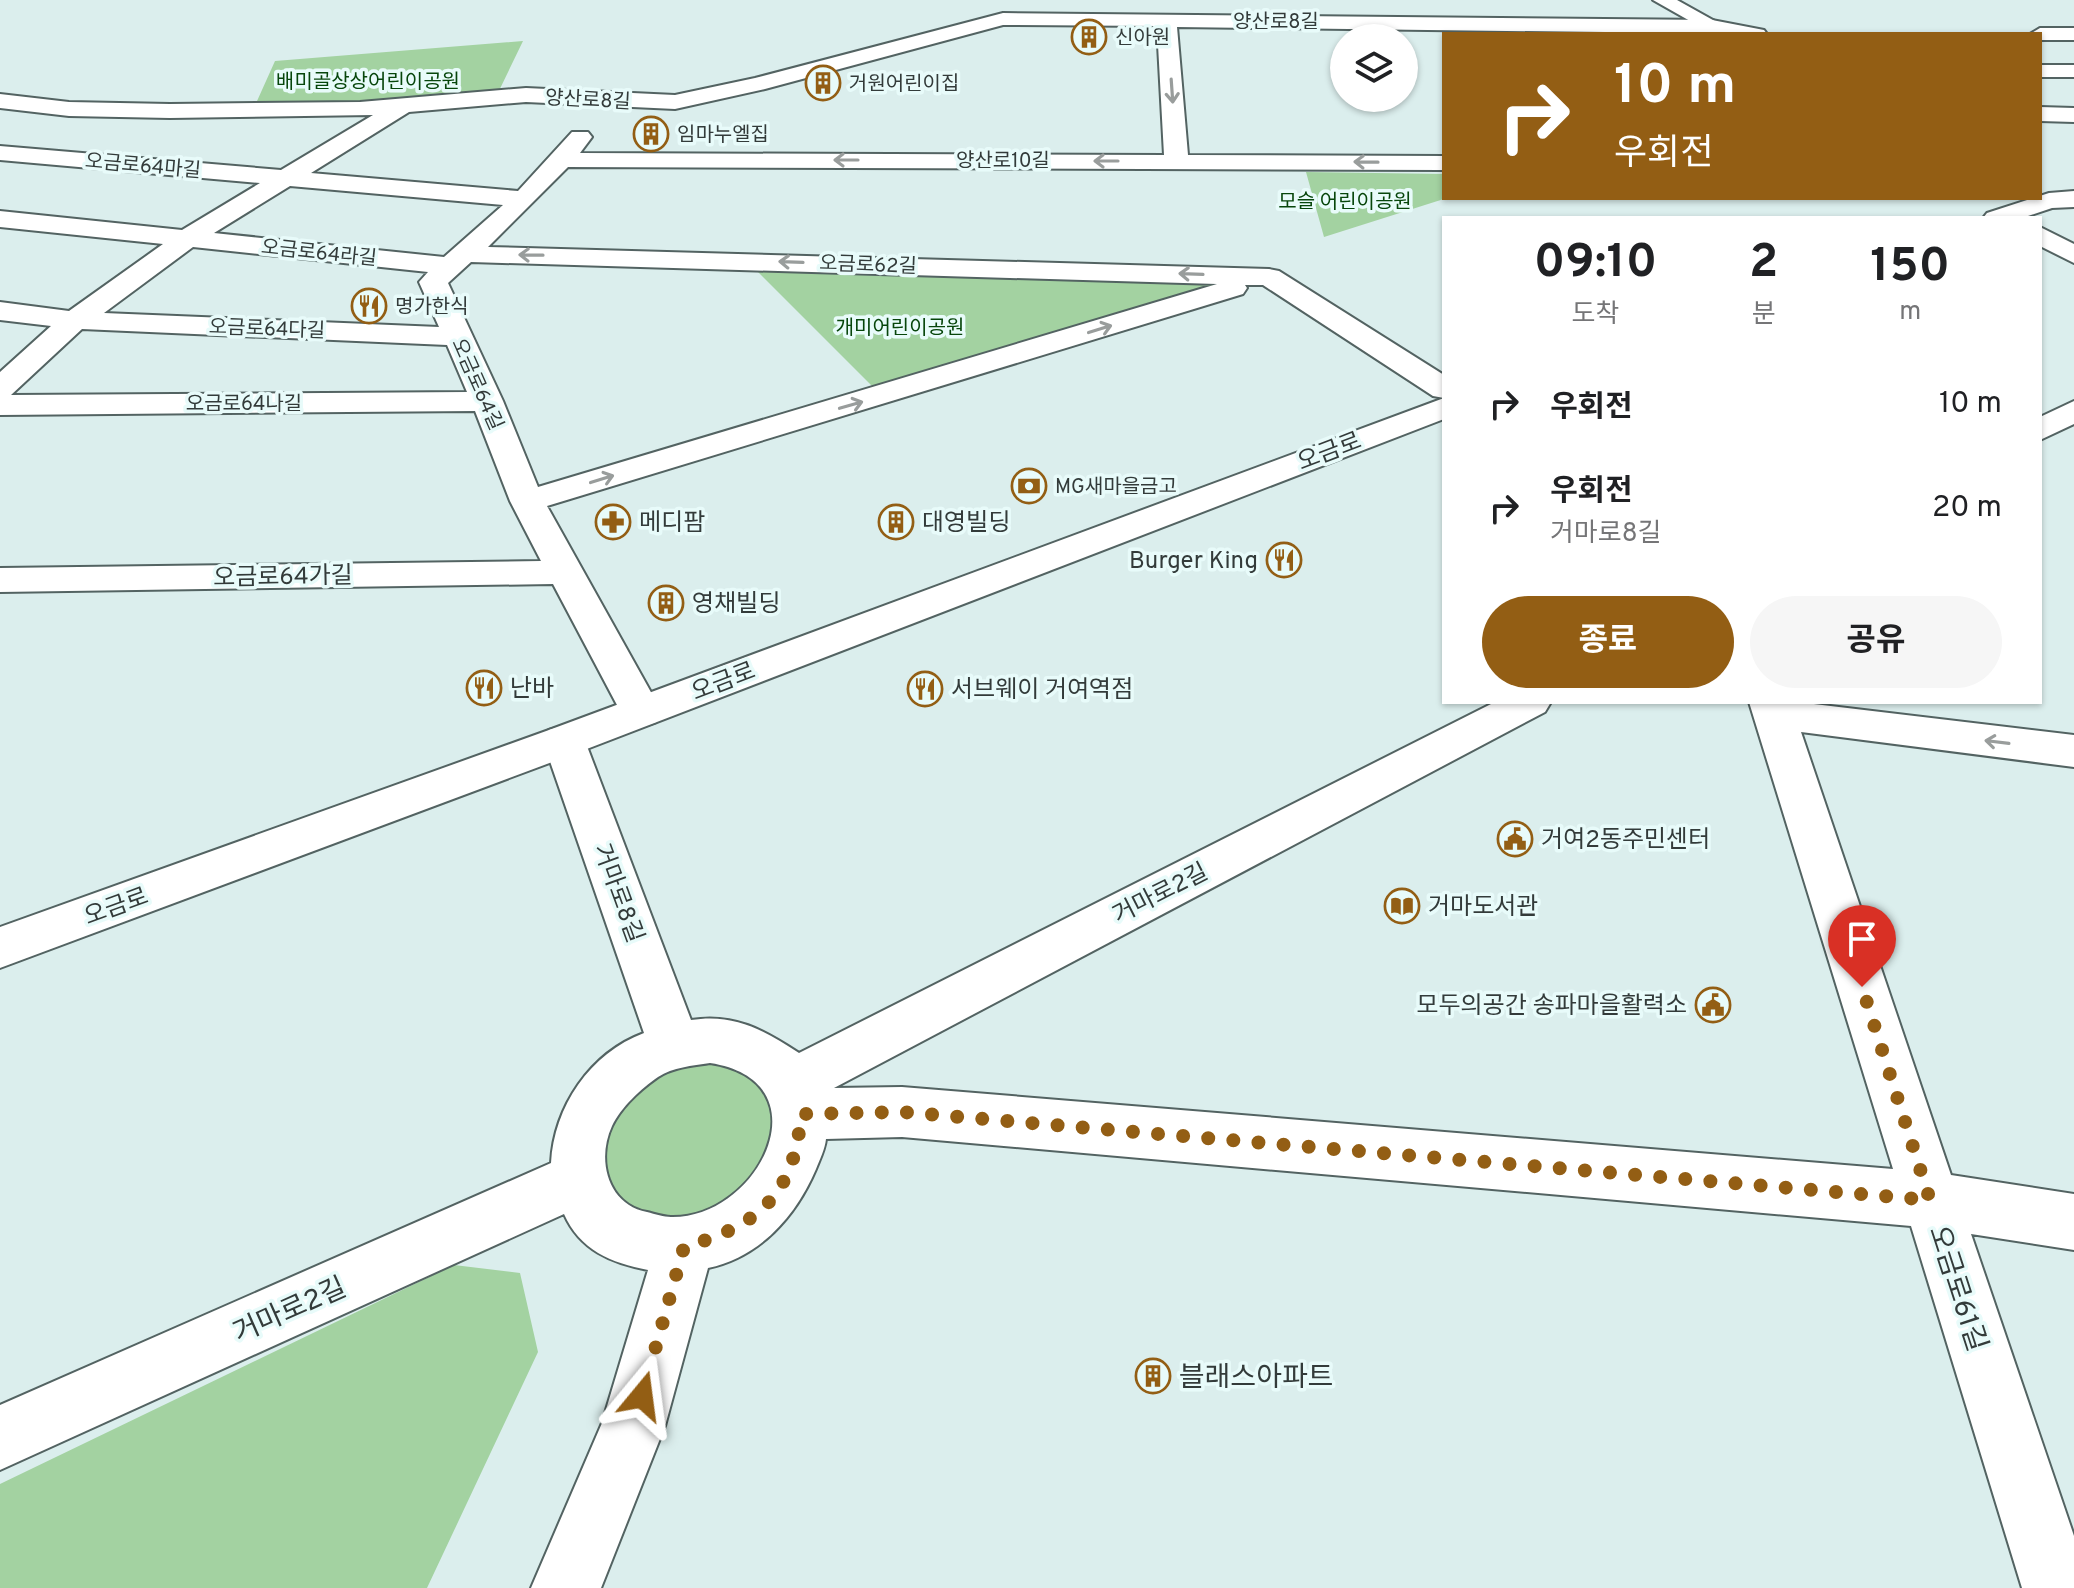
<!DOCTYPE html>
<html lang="ko">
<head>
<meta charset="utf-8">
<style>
	body { margin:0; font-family:Overpass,"Noto Sans KR",sans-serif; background:#f6f6f6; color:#202124; height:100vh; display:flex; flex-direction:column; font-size:30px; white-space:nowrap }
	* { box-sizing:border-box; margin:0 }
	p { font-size:26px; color:#757577 }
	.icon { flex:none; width:44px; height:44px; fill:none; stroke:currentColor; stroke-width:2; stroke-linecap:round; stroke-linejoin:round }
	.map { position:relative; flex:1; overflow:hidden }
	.panel { position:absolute; left:1442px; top:216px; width:600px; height:488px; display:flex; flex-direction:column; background:#fff; border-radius:0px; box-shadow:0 2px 6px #0004 }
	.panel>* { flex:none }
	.banner { position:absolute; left:1442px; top:32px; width:600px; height:168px; border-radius:0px; box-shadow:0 2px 6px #0004; background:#935e14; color:#fff; overflow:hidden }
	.fabs { position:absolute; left:1330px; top:24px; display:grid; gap:16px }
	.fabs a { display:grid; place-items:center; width:88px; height:88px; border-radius:50%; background:#fff; box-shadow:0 2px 6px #0004; font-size:40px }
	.pin { position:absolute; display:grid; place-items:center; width:68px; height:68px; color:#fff; margin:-82px -34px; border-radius:50% 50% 50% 0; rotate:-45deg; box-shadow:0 0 8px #0007 }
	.pin .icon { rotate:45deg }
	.me { position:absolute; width:88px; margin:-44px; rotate:16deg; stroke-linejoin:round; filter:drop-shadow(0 0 6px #0008) }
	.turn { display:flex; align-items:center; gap:28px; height:168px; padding:0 40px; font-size:36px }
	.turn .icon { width:104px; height:104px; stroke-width:2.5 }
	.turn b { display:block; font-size:56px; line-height:68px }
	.eta { display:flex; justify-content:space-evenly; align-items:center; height:136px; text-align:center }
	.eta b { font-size:48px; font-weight:700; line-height:56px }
	.action { display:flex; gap:16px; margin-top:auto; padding:16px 40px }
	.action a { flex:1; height:92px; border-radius:48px; background:#935e14; color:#fff; font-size:32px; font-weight:700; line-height:92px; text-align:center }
	.action a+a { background:#f6f6f6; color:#202124 }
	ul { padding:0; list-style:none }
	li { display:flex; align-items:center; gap:24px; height:104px; padding:0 40px }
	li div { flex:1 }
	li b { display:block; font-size:30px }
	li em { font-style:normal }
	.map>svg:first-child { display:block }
	.green { fill:#a3d2a1 }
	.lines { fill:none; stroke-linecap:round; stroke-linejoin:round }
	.minor-casing { stroke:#536362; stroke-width:4 }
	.major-casing { stroke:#536362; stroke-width:4 }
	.minor { fill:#fff; fill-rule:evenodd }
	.major { fill:#fff; fill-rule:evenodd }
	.oneway { stroke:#999d9c }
	.route { stroke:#935e14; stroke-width:14; stroke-dasharray:0 25.2 }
	.labels { text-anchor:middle; stroke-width:7; stroke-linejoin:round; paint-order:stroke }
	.far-street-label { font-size:20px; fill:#333b3a; stroke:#e8fbfa }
	.far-poi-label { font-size:20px; fill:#333b3a; stroke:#e8fbfa; text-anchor:start }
	.far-park-label { font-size:20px; fill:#07460b; stroke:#e8fbfa }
	.street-label { font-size:24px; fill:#333b3a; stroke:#e8fbfa }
	.poi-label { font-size:24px; fill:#333b3a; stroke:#e8fbfa; text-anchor:start }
	.near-street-label { font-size:28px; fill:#333b3a; stroke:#e8fbfa }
	.near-poi-label { font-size:28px; fill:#333b3a; stroke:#e8fbfa; text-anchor:start }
</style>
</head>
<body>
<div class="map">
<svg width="2074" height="1588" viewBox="0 0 2074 1588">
	<rect width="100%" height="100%" fill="#dbeeed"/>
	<path class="green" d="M 523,41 L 496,97 L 253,110 L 275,61 Z
		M 1306,172 L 1444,174 L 1444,198 L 1447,198 L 1324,237 Z
		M 747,261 L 1269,277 L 882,396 Z
		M 688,1054 L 769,1077 L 780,1159 L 704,1226 L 616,1212 L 597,1134 L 610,1106 Z
		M 454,1265 L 520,1273 L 538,1352 L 427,1588 L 0,1588 L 0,1484 Z"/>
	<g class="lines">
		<g class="minor-casing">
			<path id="minor" d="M 1003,13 L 1712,20 L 1764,30 L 1767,34 L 1177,27 L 1188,155 L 1444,156 L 1444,170 L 568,167 L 488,247 L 1269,269 L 1279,271 L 1444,375 L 1444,398 L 1433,396 L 1263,285 L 1245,285 L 1247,288 L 1243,294 L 547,506 L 662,712 L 656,722 L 641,727 L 626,722 L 553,584 L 0,592 L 0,568 L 541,561 L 510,501 L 475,411 L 0,415 L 0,372 L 51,326 L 0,320 L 0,302 L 69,311 L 163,244 L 0,227 L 0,211 L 182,230 L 260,183 L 0,160 L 0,146 L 281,170 L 373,115 L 170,118 L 69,116 L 0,108 L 0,94 L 69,102 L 170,104 L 360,102 L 526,88 L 675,95 L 755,78 ZM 1003,25 L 1157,26 L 1164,155 L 580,153 L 592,137 L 588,132 L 572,132 L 518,191 L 311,173 L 409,112 L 526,102 L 675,109 L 765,89 ZM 290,186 L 503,205 L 444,257 L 214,233 ZM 193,247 L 428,272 L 419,282 L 439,327 L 104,313 ZM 471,262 L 1217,284 L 538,487 L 503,401 L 448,283 ZM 82,329 L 447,345 L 467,392 L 11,395 Z
				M 2040,28 L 2074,28 L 2074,40 L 2040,40 L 2040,34 L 2030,34 Z
				M 2040,65 L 2074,65 L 2074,77 L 2040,77 Z
				M 2040,107 L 2074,108 L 2074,122 L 2040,121 Z
				M 2074,401 L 2074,424 L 2040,440 L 2040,417 Z
				M 1495,702 L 1551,702 L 1545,712 L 834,1088 L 902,1087 L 1893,1169 L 1749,702 L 1797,702 L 2074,735 L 2074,767 L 1801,732 L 1951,1175 L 2074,1194 L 2074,1250 L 1971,1234 L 2074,1536 L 2074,1588 L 2022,1588 L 1911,1226 L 902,1137 L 826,1139 C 825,1149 820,1159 816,1169 C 796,1216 760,1257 708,1268 L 665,1426 L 601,1588 L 531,1588 L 602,1423 L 648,1270 C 611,1263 580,1250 564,1214 L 0,1470 L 0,1405 L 551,1163 C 554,1107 590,1053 644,1033 L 543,741 L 549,730 L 564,726 L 579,730 L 585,741 L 691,1020 C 734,1013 764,1030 799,1053 ZM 710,1063 C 827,1081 759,1219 671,1217 C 664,1217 655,1214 647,1212 C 608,1205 596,1160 612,1126 C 621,1107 641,1089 658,1077 C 673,1067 692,1066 710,1063 Z"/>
		</g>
		<g class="major-casing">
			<path id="major" d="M 1653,0 L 1677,0 L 1738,34 L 1713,34 Z
				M 2074,191 L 2074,207 L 2052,208 L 2022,218 L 1983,218 L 1987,213 L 2049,193 Z
				M 2040,227 L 2074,244 L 2074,263 L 2040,246 Z
				M 1444,398 L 1444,419 L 579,752 L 0,968 L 0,927 L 549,730 Z"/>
		</g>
		<use href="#minor" class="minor"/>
		<use href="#major" class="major"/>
	</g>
	<defs><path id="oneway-shaft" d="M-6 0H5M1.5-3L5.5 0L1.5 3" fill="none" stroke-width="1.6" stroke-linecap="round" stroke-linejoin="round" transform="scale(2)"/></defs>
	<g class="oneway">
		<use href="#oneway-shaft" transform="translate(1172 91) rotate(86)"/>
		<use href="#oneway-shaft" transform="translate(846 160) rotate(-180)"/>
		<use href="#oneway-shaft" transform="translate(1106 161) rotate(-180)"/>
		<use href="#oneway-shaft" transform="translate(1366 162) rotate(-179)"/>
		<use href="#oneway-shaft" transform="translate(531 255) rotate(-179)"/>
		<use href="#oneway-shaft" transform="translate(791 262) rotate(-178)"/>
		<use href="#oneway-shaft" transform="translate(1191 274) rotate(-178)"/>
		<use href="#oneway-shaft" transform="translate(1100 329) rotate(-17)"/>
		<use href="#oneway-shaft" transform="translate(851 405) rotate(-16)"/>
		<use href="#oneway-shaft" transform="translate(602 479) rotate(-17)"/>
		<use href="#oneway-shaft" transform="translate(1997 742) rotate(-173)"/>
	</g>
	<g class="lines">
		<path class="route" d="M 642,1396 L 684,1247 C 759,1226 795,1194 801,1114 L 902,1112 L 1930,1200 L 1862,987"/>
	</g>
	<defs>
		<g id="building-ring" transform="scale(1.8)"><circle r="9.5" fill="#e8fbfa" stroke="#935e14" stroke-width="1.5"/><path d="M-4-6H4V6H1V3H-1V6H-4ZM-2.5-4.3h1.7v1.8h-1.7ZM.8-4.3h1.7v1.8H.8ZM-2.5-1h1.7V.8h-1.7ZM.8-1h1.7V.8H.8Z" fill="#935e14"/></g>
		<g id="restaurant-ring" transform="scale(1.8)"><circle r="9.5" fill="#e8fbfa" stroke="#935e14" stroke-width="1.5"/><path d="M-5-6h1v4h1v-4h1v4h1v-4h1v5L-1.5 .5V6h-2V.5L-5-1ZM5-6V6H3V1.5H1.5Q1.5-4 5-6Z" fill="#935e14"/></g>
		<g id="bank-ring" transform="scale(1.8)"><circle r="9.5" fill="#e8fbfa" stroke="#935e14" stroke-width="1.5"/><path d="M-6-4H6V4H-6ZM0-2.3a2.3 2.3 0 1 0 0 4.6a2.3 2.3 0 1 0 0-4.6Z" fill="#935e14"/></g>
		<g id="pharmacy-ring" transform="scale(1.8)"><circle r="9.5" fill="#e8fbfa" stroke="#935e14" stroke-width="1.5"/><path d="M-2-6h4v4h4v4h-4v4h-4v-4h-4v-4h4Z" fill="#935e14"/></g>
		<g id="civic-ring" transform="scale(1.8)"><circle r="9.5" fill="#e8fbfa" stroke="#935e14" stroke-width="1.5"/><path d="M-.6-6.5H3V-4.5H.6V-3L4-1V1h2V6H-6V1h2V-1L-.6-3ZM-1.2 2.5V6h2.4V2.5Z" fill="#935e14"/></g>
		<g id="library-ring" transform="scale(1.8)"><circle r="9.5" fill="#e8fbfa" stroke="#935e14" stroke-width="1.5"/><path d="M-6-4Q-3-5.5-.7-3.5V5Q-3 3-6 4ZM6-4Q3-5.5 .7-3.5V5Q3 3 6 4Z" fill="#935e14"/></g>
	</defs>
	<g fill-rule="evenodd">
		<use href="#building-ring" x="1089" y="37"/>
		<use href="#building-ring" x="823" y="83"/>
		<use href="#building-ring" x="651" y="134"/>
		<use href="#restaurant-ring" x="369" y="306"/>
		<use href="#bank-ring" x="1029" y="486"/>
		<use href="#pharmacy-ring" x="613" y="522"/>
		<use href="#building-ring" x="896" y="522"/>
		<use href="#restaurant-ring" x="1284" y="560"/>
		<use href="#building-ring" x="666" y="603"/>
		<use href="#restaurant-ring" x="484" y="688"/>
		<use href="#restaurant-ring" x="925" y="689"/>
		<use href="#civic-ring" x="1515" y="839"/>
		<use href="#library-ring" x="1402" y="906"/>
		<use href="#civic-ring" x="1713" y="1005"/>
		<use href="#building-ring" x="1153" y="1376"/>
	</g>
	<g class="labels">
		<g class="far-street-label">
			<text x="1276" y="28">양산로8길</text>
			<text transform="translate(588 99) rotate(3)" y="7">양산로8길</text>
			<text x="1003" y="167">양산로10길</text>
			<text transform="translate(143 165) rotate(5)" y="7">오금로64마길</text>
			<text transform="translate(319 252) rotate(6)" y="7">오금로64라길</text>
			<text transform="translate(868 264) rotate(2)" y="7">오금로62길</text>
			<text transform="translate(267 328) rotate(2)" y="7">오금로64다길</text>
			<text transform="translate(478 384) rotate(66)" y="7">오금로64길</text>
			<text x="244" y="410">오금로64나길</text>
		</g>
		<g class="far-poi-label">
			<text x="1115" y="44">신아원</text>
			<text x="849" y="90">거원어린이집</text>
			<text x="677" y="141">임마누엘집</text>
			<text x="395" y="313">명가한식</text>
			<text x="1055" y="493">MG새마을금고</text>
		</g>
		<g class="far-park-label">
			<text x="368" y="88">배미골상상어린이공원</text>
			<text x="1345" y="208">모슬 어린이공원</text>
			<text x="900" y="334">개미어린이공원</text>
		</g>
		<g class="street-label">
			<text transform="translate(1329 451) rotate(-21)" y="8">오금로</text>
			<text transform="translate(283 576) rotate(-1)" y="8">오금로64가길</text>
			<text transform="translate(723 681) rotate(-21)" y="8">오금로</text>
			<text transform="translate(619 893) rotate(70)" y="8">거마로8길</text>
			<text transform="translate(1160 893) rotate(-27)" y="8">거마로2길</text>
			<text transform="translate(116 906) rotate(-20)" y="8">오금로</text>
		</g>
		<g class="poi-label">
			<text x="639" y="530">메디팜</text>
			<text x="922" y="530">대영빌딩</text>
			<text x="1258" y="568" text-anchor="end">Burger King</text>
			<text x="692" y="611">영채빌딩</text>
			<text x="510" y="696">난바</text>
			<text x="951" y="697">서브웨이 거여역점</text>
			<text x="1541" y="847">거여2동주민센터</text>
			<text x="1428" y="914">거마도서관</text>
			<text x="1687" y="1013" text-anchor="end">모두의공간 송파마을활력소</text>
		</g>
		<g class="near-street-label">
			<text transform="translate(1959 1288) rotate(72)" y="10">오금로61길</text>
			<text transform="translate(289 1309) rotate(-24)" y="10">거마로2길</text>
		</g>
		<g class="near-poi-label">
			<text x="1179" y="1386">블래스아파트</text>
		</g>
	</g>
</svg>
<div class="fabs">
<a><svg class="icon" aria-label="layers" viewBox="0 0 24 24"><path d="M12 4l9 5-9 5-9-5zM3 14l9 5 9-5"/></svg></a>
</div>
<div class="pin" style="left:1862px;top:987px;background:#d93025"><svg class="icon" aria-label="arrive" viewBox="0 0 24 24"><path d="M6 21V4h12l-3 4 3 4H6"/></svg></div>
<svg class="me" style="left:642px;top:1396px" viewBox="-20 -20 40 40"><path d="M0-17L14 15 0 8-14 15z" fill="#935e14" stroke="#fff" stroke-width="4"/></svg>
<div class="banner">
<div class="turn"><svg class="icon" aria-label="right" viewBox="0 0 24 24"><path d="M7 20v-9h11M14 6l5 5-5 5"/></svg><div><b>10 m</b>우회전</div></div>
</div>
<section class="panel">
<div class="eta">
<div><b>09:10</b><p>도착</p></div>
<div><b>2</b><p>분</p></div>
<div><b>150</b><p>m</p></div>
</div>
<ul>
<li><svg class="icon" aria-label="right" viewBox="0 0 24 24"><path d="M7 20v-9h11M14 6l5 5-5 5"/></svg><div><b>우회전</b></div><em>10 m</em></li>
<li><svg class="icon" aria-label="right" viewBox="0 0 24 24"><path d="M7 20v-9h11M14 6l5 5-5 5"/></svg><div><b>우회전</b><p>거마로8길</p></div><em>20 m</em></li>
</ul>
<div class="action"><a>종료</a><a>공유</a></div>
</section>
</div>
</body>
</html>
